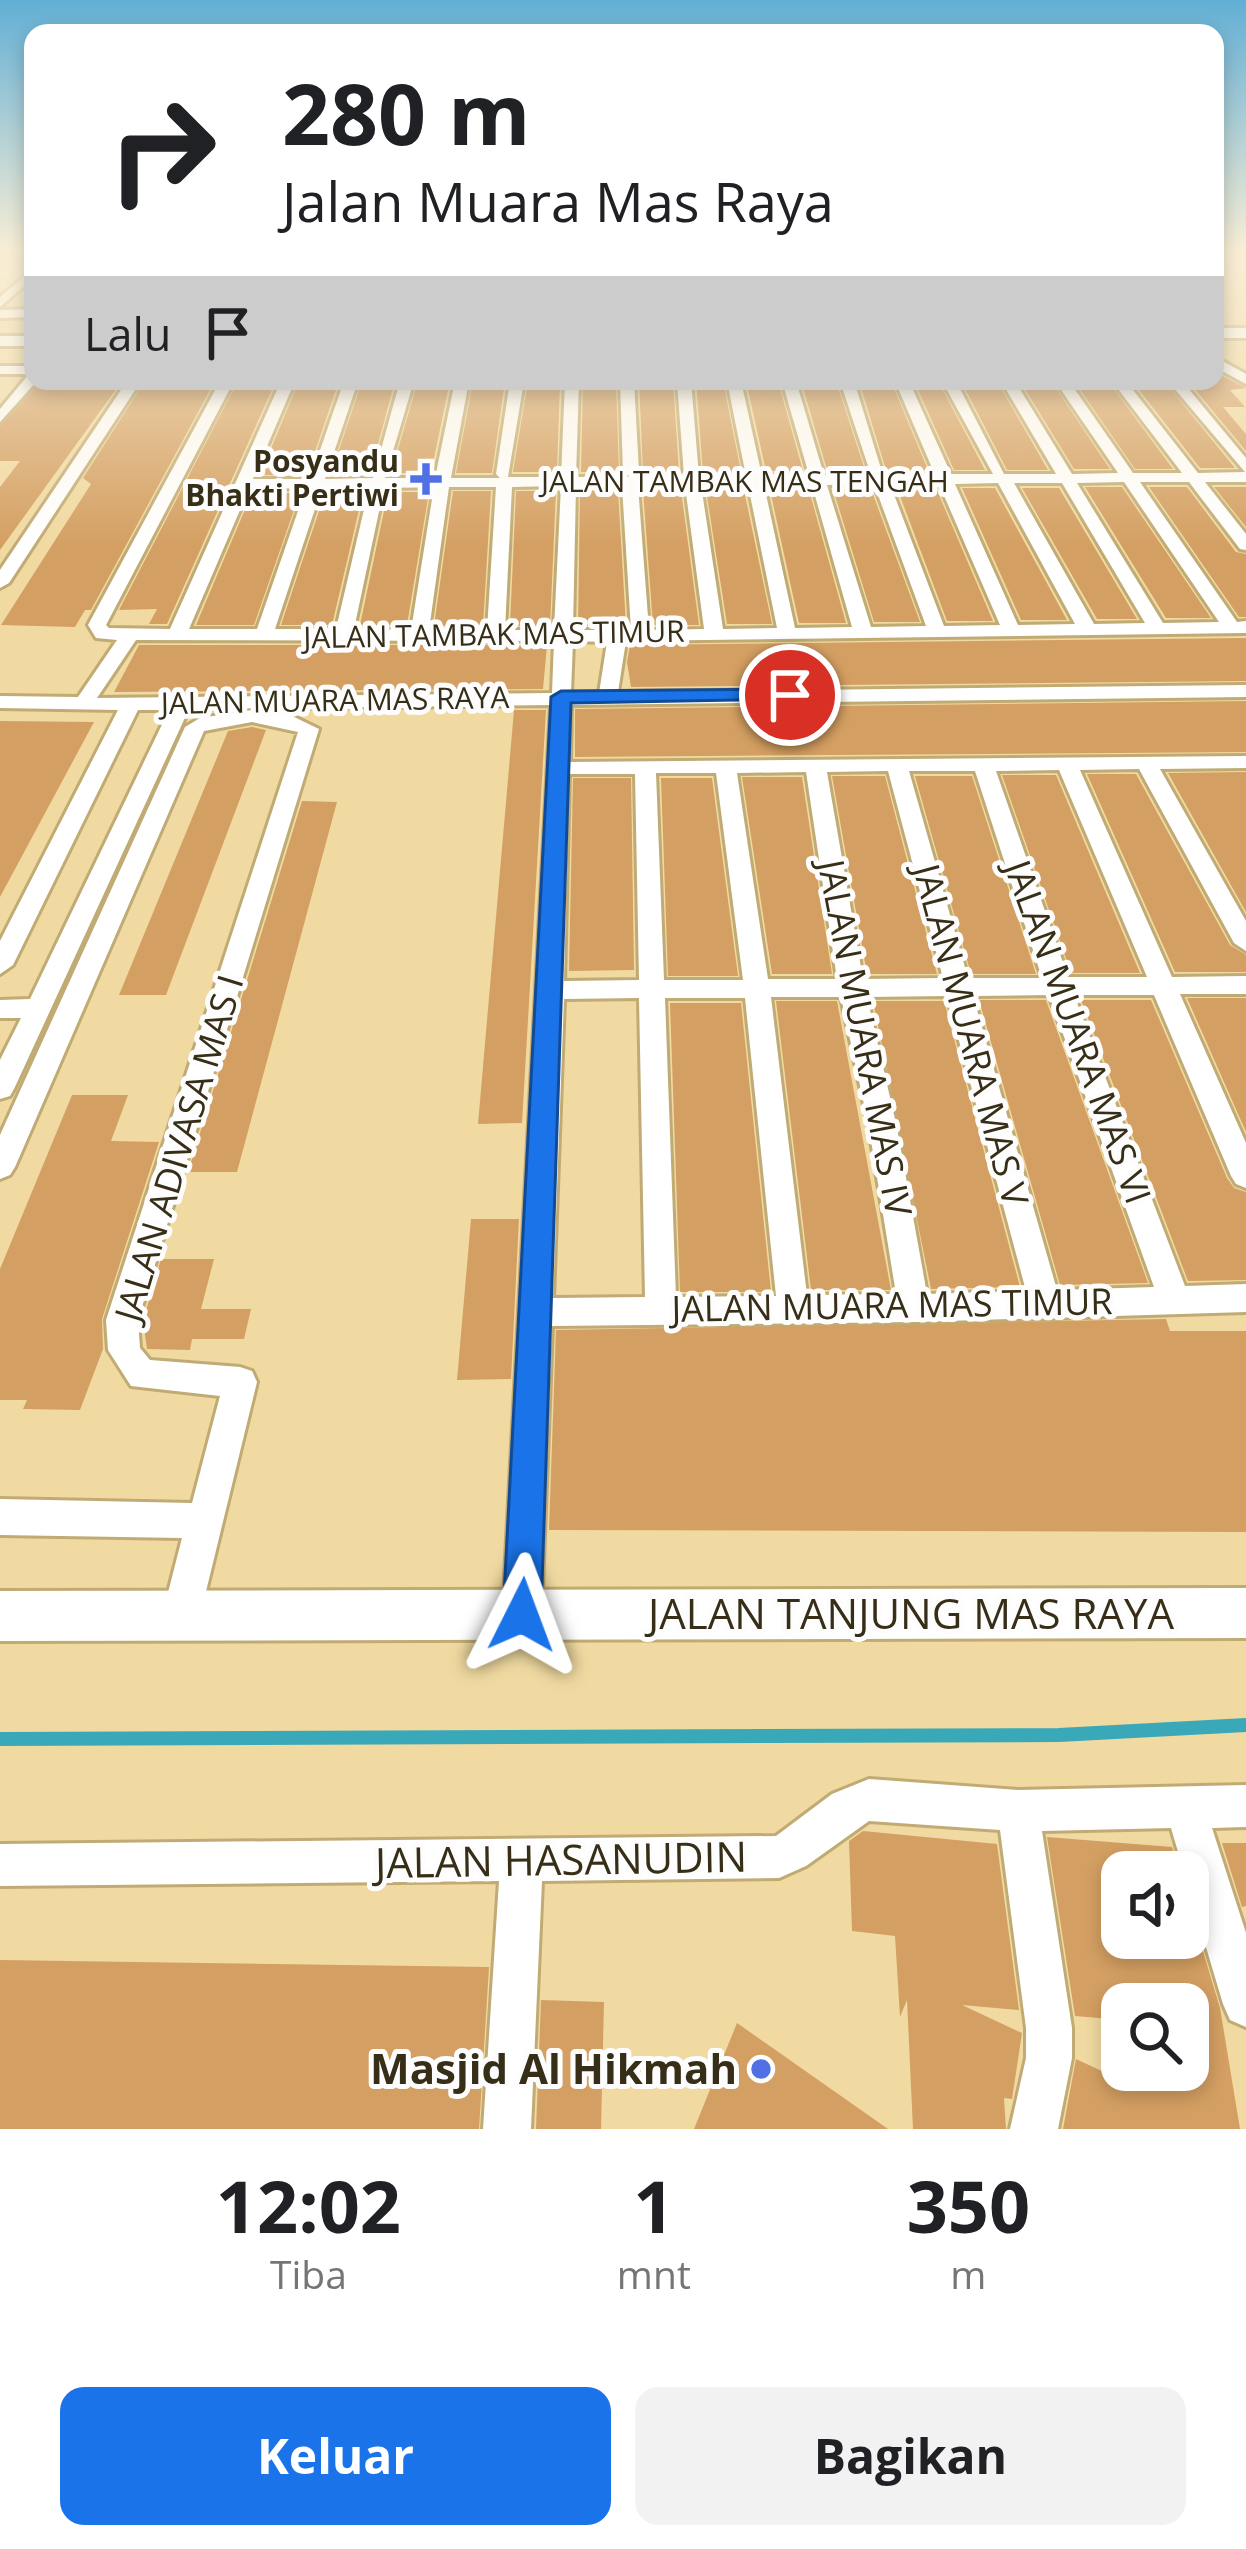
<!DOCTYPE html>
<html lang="id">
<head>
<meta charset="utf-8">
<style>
	body { margin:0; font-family:"Open Sans",sans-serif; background:#f2f2f2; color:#202124; height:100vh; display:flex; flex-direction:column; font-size:45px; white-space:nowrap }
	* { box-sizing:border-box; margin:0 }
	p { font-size:39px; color:#757577 }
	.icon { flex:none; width:66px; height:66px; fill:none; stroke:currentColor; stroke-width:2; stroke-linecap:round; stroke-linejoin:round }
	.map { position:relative; height:2129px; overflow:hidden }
	.side { display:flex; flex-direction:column; background:#fff; flex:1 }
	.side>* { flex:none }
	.banner { position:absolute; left:24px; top:24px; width:1200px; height:366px; border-radius:24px; box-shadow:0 6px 18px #0003; background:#fff; color:#202124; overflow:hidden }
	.tools { position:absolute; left:1101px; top:1851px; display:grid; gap:24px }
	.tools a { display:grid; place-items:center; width:108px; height:108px; border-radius:24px; background:#fff; box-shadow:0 6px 18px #0003; font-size:60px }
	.pin { position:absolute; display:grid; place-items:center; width:102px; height:102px; color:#fff; margin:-51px; border:6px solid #fff; border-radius:50%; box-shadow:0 3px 12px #0007 }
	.me { position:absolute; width:132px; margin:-66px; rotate:3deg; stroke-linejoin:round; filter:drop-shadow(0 0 9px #0008) }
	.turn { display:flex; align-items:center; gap:42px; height:252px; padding:0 60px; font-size:54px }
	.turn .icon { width:156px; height:156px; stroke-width:2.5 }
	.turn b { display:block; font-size:84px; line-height:102px }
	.then { display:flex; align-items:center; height:114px; padding:0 60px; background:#0003; gap:24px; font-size:45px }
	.eta { display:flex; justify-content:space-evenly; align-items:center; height:204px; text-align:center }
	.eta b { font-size:72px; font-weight:700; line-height:84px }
	.action { display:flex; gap:24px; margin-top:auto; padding:24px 60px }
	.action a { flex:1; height:138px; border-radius:24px; background:#1a73e8; color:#fff; font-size:48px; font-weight:700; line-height:138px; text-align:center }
	.action a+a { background:#f2f2f2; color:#202124 }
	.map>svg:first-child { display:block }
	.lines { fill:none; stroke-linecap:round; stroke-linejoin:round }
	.stream-far1 { stroke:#39a8b8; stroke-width:4.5 }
	.stream { stroke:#39a8b8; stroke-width:14 }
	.building { fill:#d49f62 }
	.minor-casing { stroke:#c1ab74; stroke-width:6 }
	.tertiary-casing { stroke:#c1ab74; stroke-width:6 }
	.minor { fill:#fff; fill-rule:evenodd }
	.tertiary { fill:#fff; fill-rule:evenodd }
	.route { fill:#1a73e8; stroke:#114b97; stroke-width:3 }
	.poi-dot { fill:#5170e4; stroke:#fdfdfd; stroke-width:4.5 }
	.labels { text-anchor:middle; stroke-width:10; stroke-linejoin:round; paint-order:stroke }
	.far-poi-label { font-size:30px; font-weight:bold; fill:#372e17; stroke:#fdfdfd; text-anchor:end }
	.far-street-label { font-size:30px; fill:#372e17; stroke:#fdfdfd }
	.street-label { font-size:36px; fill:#372e17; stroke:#fdfdfd }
	.near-street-label { font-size:42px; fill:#372e17; stroke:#fdfdfd }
	.near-poi-label { font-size:42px; font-weight:bold; fill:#372e17; stroke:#fdfdfd; text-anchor:end }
</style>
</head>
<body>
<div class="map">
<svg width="1246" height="2129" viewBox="0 0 1246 2129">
	<rect width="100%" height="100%" fill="#f1daa1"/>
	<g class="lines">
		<path class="stream-far1" d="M 1215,321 L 1223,327 L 1246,328"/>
		<path class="stream" d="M 0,1739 L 1059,1735 L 1246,1725"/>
	</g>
	<path class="building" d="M 1215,372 L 1246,388 L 1230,390 L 1245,407 L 1223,407 L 1246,434 L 1246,451 L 1188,381 L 1215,381 Z
		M 41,381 L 122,381 L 0,550 L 0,487 L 20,461 L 0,461 L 0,426 Z
		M 145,381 L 215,381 L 91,610 L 85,610 L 75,627 L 1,625 L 91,484 L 83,478 Z
		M 238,381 L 276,381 L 167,624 L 149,624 L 157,609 L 119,610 Z
		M 299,381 L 339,381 L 307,475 L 260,475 Z
		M 362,381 L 395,381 L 370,474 L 331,474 Z
		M 418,381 L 450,381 L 431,473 L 391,473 Z
		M 473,381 L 505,381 L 492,473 L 456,473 Z
		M 528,381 L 560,381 L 557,472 L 513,472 Z
		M 583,381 L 616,381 L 619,472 L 581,472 Z
		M 639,381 L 673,381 L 679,472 L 643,472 Z
		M 696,381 L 723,381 L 741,472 L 703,472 Z
		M 746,381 L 778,381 L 803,471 L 766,471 Z
		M 801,381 L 836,381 L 865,470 L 827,470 Z
		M 859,381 L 891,381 L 928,470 L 886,470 Z
		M 914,381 L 938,381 L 985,470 L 954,470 Z
		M 961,381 L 997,381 L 1048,470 L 1007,470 Z
		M 1020,381 L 1051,381 L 1110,469 L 1074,469 Z
		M 1074,381 L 1108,381 L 1173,469 L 1135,469 Z
		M 1132,381 L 1164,381 L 1235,468 L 1200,468 Z
		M 1085,487 L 1122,487 L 1211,618 L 1166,618 Z
		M 1149,487 L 1187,487 L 1236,552 L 1246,554 L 1246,617 L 1239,617 Z
		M 1214,487 L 1246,487 L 1246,527 Z
		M 897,488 L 936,488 L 993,621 L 947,621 Z
		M 962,488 L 995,488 L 1067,620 L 1021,620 Z
		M 1022,488 L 1059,488 L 1137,619 L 1097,619 Z
		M 833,489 L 871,489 L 920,622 L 874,622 Z
		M 580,490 L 618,490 L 626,626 L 578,626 Z
		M 643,490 L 681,490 L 699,625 L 653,625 Z
		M 706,490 L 744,490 L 772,624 L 727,624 Z
		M 770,490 L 809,490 L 846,623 L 799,623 Z
		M 453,491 L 491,491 L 483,626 L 434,626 Z
		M 516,491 L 556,491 L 550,626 L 510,626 Z
		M 388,492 L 429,492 L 407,625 L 360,625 Z
		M 252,493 L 300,493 L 254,625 L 196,625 Z
		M 325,493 L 363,493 L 332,625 L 281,625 Z
		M 1246,638 L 1246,681 L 631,687 L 627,662 L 630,645 Z
		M 139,645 L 547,645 L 543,689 L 114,692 Z
		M 1246,701 L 1246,752 L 575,757 L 575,709 Z
		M 514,710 L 546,710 L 522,1123 L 478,1124 Z
		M 0,721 L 94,722 L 0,897 Z
		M 252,727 L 266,730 L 166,995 L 119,995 L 228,731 Z
		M 1246,772 L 1246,912 L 1168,773 Z
		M 1087,774 L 1136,774 L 1230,945 L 1246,955 L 1246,972 L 1175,972 Z
		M 1002,775 L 1056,775 L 1140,973 L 1071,973 Z
		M 832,776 L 885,776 L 937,974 L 867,974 Z
		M 915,776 L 972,776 L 1036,974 L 971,974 Z
		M 742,777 L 802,777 L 832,974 L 772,974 Z
		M 573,778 L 631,778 L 634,970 L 569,971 Z
		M 661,778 L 712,778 L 738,976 L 668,976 Z
		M 302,801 L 337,802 L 237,1172 L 188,1172 Z
		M 1187,998 L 1246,998 L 1246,1132 Z
		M 979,1000 L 1046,1000 L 1148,1283 L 1060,1285 Z
		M 1081,1000 L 1151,1000 L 1227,1178 L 1234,1188 L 1246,1192 L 1246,1280 L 1188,1281 Z
		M 776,1001 L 837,1001 L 891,1290 L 811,1290 Z
		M 873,1001 L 944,1001 L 1020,1287 L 931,1289 Z
		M 670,1003 L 741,1003 L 771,1292 L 680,1292 Z
		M 72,1095 L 128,1095 L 111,1141 L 159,1142 L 102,1319 L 103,1349 L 80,1410 L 23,1409 L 27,1400 L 0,1400 L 0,1269 Z
		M 471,1219 L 519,1219 L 511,1379 L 457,1380 Z
		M 161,1259 L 214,1259 L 201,1309 L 251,1309 L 244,1339 L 192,1339 L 190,1350 L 147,1349 L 143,1321 Z
		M 1166,1319 L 1170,1331 L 1246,1331 L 1246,1532 L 549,1530 L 556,1330 Z
		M 863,1831 L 997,1844 L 1019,2010 L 962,2005 L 1022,2033 L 1012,2099 L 1004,2098 L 1006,2129 L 913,2129 L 907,2000 L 900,2017 L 895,1936 L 852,1931 L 849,1841 Z
		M 1047,1837 L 1172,1847 L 1179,1872 L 1122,1872 L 1122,1938 L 1199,1938 L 1220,2008 L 1240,2129 L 1063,2129 L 1076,2059 L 1140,2089 L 1140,2070 L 1188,2070 L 1188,2004 L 1122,2004 L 1122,2020 L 1075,2016 Z
		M 1222,1843 L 1246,1843 L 1246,1906 L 1242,1907 Z
		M 0,1960 L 489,1967 L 479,2129 L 0,2129 Z
		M 541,2000 L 604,2002 L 601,2129 L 536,2129 Z
		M 737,2023 L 888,2129 L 694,2129 Z"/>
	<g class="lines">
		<g class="minor-casing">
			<path id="minor" d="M 0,249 L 8,249 L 0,255 Z
				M 33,269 L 33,278 L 0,307 L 0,297 Z
				M 33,309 L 33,317 L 0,318 L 0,310 Z
				M 1215,357 L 1246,374 L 1246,384 L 1215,367 Z
				M 0,366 L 33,366 L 33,381 L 37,381 L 0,422 L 0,409 L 29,374 L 0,374 Z
				M 127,381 L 141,381 L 9,583 L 0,588 L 0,570 Z
				M 220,381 L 234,381 L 106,625 L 109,628 L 170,629 L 281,381 L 295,381 L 253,479 L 310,479 L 344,381 L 358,381 L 325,479 L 373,478 L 400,381 L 414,381 L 385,478 L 435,478 L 455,381 L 469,381 L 451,478 L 500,478 L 496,474 L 510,381 L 524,381 L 508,477 L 561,477 L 565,381 L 579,381 L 576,477 L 684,476 L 677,381 L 691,381 L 699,476 L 746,476 L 727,381 L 741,381 L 762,476 L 809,475 L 782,381 L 796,381 L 824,475 L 871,475 L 840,381 L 854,381 L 883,475 L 935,475 L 895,381 L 909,381 L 951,474 L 993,474 L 942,381 L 956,381 L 1004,474 L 1056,474 L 1001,381 L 1015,381 L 1072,474 L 1118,473 L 1055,381 L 1069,381 L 1133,473 L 1182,473 L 1112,381 L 1126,381 L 1198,473 L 1245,472 L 1168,381 L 1182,381 L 1246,458 L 1246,482 L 1205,482 L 1246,534 L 1246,550 L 1240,549 L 1189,482 L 1140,482 L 1237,622 L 1246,621 L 1246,633 L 626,641 L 618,692 L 1246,685 L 1246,697 L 571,705 L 570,762 L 1246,756 L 1246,768 L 1160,769 L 1246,921 L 1246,951 L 1234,943 L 1139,769 L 1080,770 L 1172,977 L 1246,976 L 1246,994 L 1180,994 L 1246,1143 L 1246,1188 L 1236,1184 L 1231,1176 L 1154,995 L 1074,995 L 1185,1286 L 1246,1284 L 1246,1312 L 914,1322 L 552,1326 L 541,1615 L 535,1628 L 522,1634 L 509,1628 L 503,1615 L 551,705 L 189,709 L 14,1089 L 10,1096 L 0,1099 L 0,1060 L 21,1018 L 0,1018 L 0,1000 L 30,999 L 169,710 L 138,710 L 13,965 L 0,974 L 0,941 L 118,710 L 0,708 L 0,696 L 78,697 L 117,640 L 96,638 L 88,625 ZM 1124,482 L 1219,622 L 1163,623 L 1077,483 ZM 998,483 L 1075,624 L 1018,625 L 955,484 ZM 1014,483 L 1062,483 L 1145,623 L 1094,624 ZM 874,484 L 926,626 L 871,627 L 827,485 ZM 890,484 L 939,484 L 1000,625 L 944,626 ZM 701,485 L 748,485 L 777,628 L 723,629 ZM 764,485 L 812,485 L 852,627 L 795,628 ZM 561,486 L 554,630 L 505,630 L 512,487 ZM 576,486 L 622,486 L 631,630 L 573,630 ZM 638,486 L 685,486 L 704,629 L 649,630 ZM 434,487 L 411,630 L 354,629 L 384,488 ZM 449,487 L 496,487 L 487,630 L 429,630 ZM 306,488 L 257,629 L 189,629 L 249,489 ZM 322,488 L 369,488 L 336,629 L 275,629 ZM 136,640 L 554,641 L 552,693 L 97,698 ZM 573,641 L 607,642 L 599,693 L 571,693 ZM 1059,770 L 1147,977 L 1068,977 L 996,771 ZM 888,771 L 943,978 L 863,979 L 827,772 ZM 909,771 L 975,771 L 1042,978 L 968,978 ZM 806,772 L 837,979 L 768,979 L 737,773 ZM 656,773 L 716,773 L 743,980 L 664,980 ZM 569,774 L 635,774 L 639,980 L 564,981 ZM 1049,995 L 1154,1287 L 1057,1290 L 973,996 ZM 947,996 L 1026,1291 L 927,1294 L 897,1128 L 867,997 ZM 771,997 L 841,997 L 869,1128 L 896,1294 L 807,1295 ZM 639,998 L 645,1297 L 553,1298 L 564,999 ZM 665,998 L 745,998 L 776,1296 L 676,1297 Z
				M 620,381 L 634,381 L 639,472 L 631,477 L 623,472 Z
				M 252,710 L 290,715 L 319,729 L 138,1320 L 140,1348 L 150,1360 L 240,1367 L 252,1371 L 257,1382 L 200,1616 L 194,1629 L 181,1635 L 168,1629 L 162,1616 L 182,1538 L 0,1535 L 0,1499 L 192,1503 L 220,1396 L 131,1386 L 108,1350 L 106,1320 L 298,732 L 252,722 L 204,731 L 15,1167 L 10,1175 L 0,1179 L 0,1135 L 185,727 L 200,718 Z
				M 869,1779 L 1018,1790 L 1246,1785 L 1246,1827 L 1212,1828 L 1246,1933 L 1246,2027 L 1230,2020 L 1223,2004 L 1188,1887 L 1188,1872 L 1184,1872 L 1171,1828 L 1042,1831 L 1072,2028 L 1072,2058 L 1058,2129 L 1010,2129 L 1026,2058 L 1026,2028 L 1000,1830 L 869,1821 L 806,1866 L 779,1878 L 542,1881 L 531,2129 L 483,2129 L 499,1881 L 0,1886 L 0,1844 L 776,1836 L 832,1794 Z"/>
		</g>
		<g class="tertiary-casing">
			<path id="tertiary" d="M 1215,328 L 1246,328 L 1246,338 L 1215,338 Z
				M 0,336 L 33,336 L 33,346 L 0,346 Z
				M 1246,1588 L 1246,1638 L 0,1641 L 0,1591 Z"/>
		</g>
		<use href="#minor" class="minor"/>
		<use href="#tertiary" class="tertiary"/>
	</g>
	<linearGradient id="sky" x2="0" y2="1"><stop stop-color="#62afd5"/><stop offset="0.46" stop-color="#f9eed5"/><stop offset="1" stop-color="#f9eed5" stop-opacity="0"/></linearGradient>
	<rect width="1246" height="547" fill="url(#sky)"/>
	<path class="route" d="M 790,689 L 800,695 L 797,699 L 571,703 L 541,1615 L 535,1628 L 522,1634 L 508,1628 L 503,1615 L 551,697 L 561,691 Z"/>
	<g class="poi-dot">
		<path d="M420 461h12v12h12v12h-12v12h-12v-12h-12v-12h12z"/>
		<circle cx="761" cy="2069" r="12"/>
	</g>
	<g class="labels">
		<g class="far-poi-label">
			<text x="399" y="472">Posyandu<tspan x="399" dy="34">Bhakti Pertiwi</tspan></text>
		</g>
		<g class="far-street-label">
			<text x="745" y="492">JALAN TAMBAK MAS TENGAH</text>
			<text transform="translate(494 635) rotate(-1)" y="10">JALAN TAMBAK MAS TIMUR</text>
			<text transform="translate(335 701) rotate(-1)" y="10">JALAN MUARA MAS RAYA</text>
		</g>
		<g class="street-label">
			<text transform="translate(1078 1032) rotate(70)" y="13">JALAN MUARA MAS VI</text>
			<text transform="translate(971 1035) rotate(75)" y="13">JALAN MUARA MAS V</text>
			<text transform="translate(865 1038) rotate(79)" y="13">JALAN MUARA MAS IV</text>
			<text transform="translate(179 1148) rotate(-73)" y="13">JALAN ADIVASA MAS I</text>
			<text transform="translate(892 1305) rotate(-1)" y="13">JALAN MUARA MAS TIMUR</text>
		</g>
		<g class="near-street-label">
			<text x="911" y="1629">JALAN TANJUNG MAS RAYA</text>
			<text transform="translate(561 1860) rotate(-1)" y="15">JALAN HASANUDIN</text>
		</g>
		<g class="near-poi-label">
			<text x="737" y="2084">Masjid Al Hikmah</text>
		</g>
	</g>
</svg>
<div class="tools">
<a><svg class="icon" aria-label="sound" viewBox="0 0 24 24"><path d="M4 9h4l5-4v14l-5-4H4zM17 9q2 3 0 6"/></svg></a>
<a><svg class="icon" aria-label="search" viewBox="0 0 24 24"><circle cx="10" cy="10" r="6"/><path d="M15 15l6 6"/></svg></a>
</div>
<div class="pin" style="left:790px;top:695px;background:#d93025"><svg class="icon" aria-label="arrive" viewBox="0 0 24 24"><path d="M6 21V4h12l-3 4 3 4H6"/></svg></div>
<svg class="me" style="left:522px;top:1615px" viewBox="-20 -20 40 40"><path d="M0-17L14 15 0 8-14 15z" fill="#1a73e8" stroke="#fff" stroke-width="4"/></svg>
<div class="banner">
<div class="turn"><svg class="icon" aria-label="right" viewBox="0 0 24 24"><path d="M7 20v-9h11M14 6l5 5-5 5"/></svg><div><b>280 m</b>Jalan Muara Mas Raya</div></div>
<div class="then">Lalu<svg class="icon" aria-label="arrive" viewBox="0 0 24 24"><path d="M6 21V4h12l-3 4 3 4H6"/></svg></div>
</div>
</div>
<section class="side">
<div class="eta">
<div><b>12:02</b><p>Tiba</p></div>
<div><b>1</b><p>mnt</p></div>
<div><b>350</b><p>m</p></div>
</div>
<div class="action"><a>Keluar</a><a>Bagikan</a></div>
</section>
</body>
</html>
